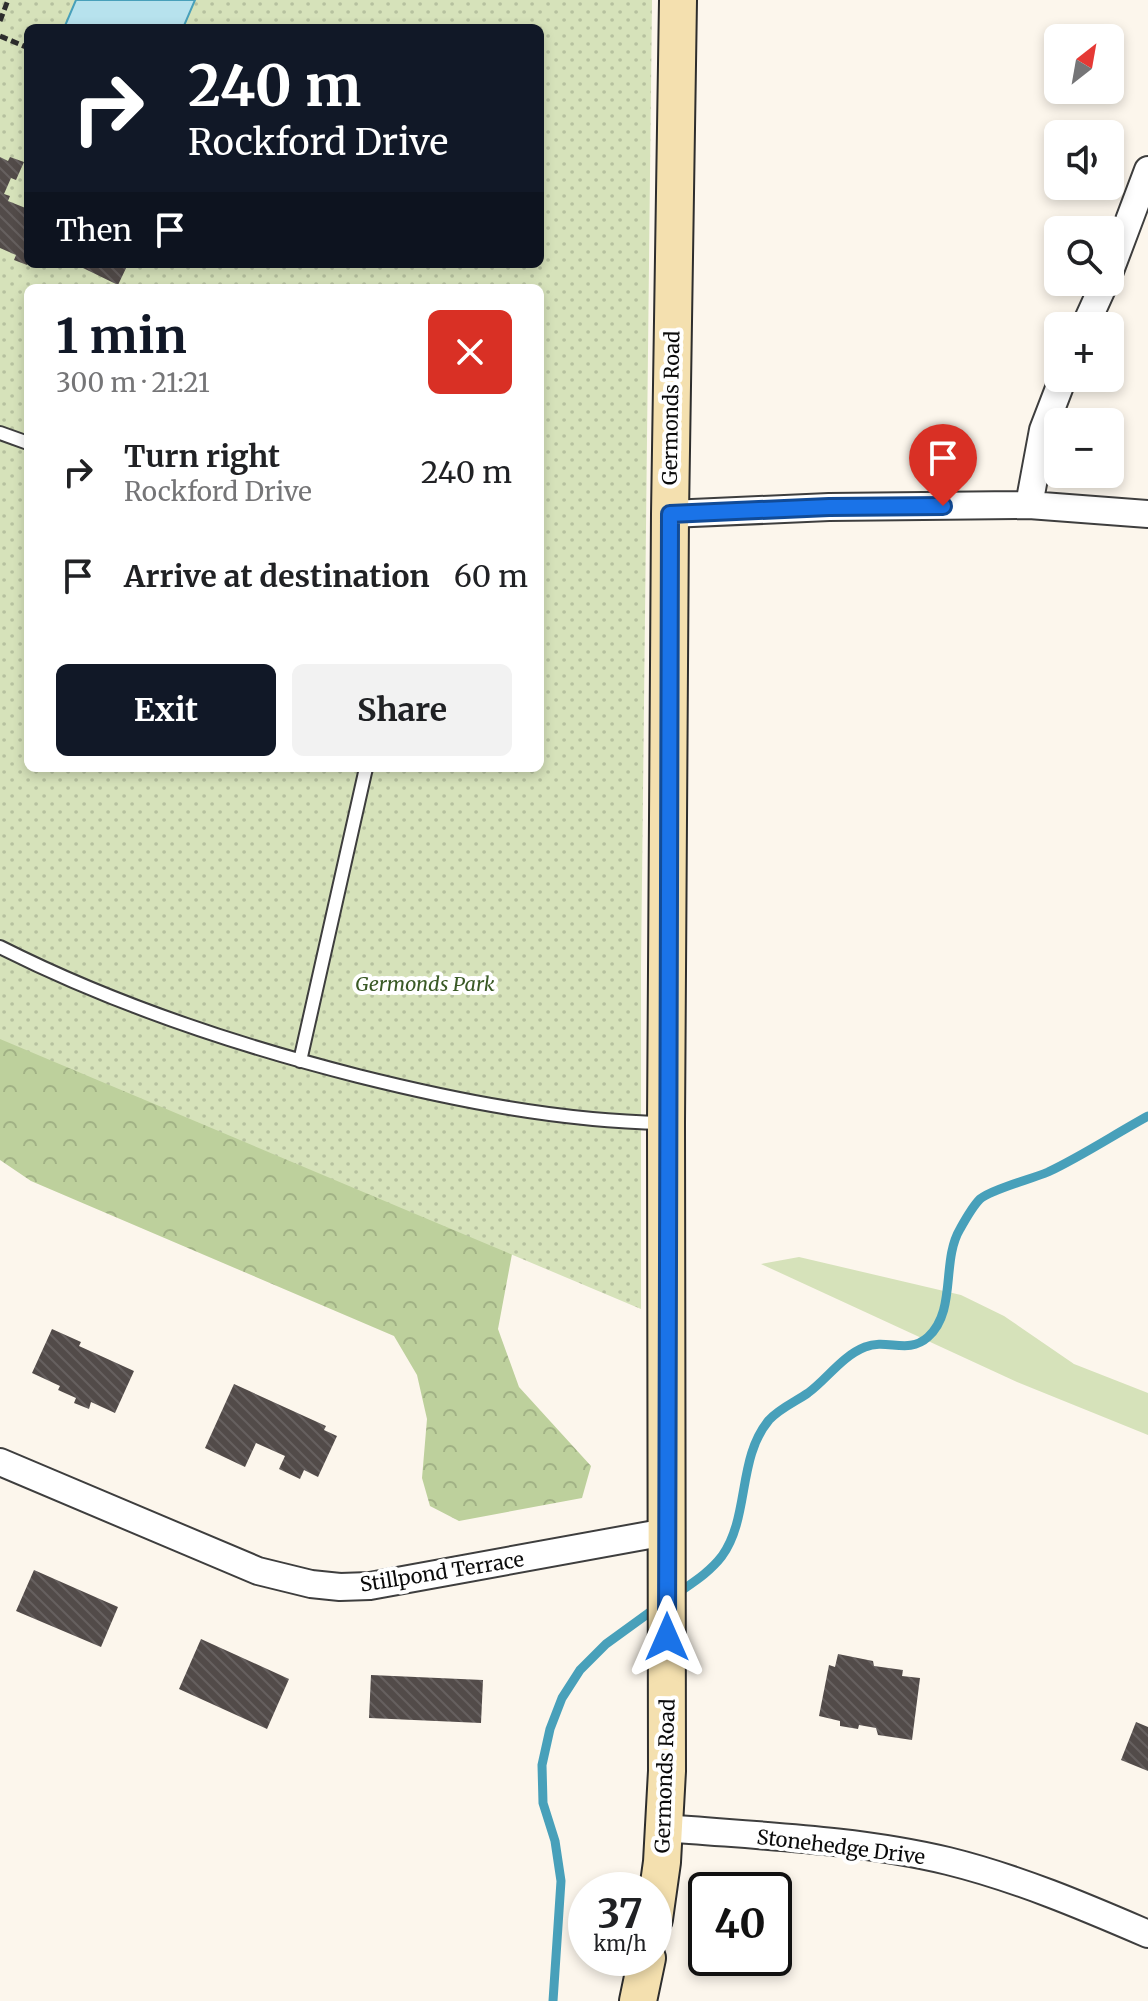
<!DOCTYPE html>
<html lang="en">
<head>
<meta charset="utf-8">
<style>
	body { margin:0; font-family:Merriweather,serif; background:#f2f2f2; color:#202124; height:100vh; display:flex; flex-direction:column; font-size:30px; white-space:nowrap }
	* { box-sizing:border-box; margin:0 }
	p { font-size:26px; color:#757577 }
	.icon { flex:none; width:44px; height:44px; fill:none; stroke:currentColor; stroke-width:2; stroke-linecap:round; stroke-linejoin:round }
	.map { position:relative; flex:1; overflow:hidden }
	.details { position:absolute; left:24px; top:284px; width:520px; height:488px; display:flex; flex-direction:column; background:#fff; border-radius:12px; box-shadow:0 4px 12px #0003 }
	.details>* { flex:none }
	.top-card { position:absolute; left:24px; top:24px; width:520px; height:244px; border-radius:12px; box-shadow:0 4px 12px #0003; background:#111827; color:#fff; overflow:hidden }
	.needle { width:52px; rotate:31deg }
	.fabs { position:absolute; left:1044px; top:24px; display:grid; gap:16px }
	.fabs a { display:grid; place-items:center; width:80px; height:80px; border-radius:12px; background:#fff; box-shadow:0 4px 12px #0003; font-size:40px }
	.speed { position:absolute; left:568px; top:1872px; display:flex; gap:16px; font-size:40px; font-weight:700; text-align:center }
	.speed>* { display:grid; place-content:center; width:104px; height:104px; border-radius:50%; background:#fff; box-shadow:0 4px 12px #0003; line-height:1 }
	.speed small { font-size:20px; font-weight:400 }
	.speed .limit { border:4px solid #111; border-radius:12px; background:#fff; color:#111 }
	.pin { position:absolute; display:grid; place-items:center; width:68px; height:68px; color:#fff; margin:-82px -34px; border-radius:50% 50% 50% 0; rotate:-45deg; box-shadow:0 0 8px #0007 }
	.pin .icon { rotate:45deg }
	.me { position:absolute; width:88px; margin:-44px; rotate:0deg; stroke-linejoin:round; filter:drop-shadow(0 0 6px #0008) }
	.turn { display:flex; align-items:center; gap:28px; height:168px; padding:0 32px; font-size:36px }
	.turn .icon { width:104px; height:104px; stroke-width:2.5 }
	.turn b { display:block; font-size:56px; line-height:68px }
	.then { display:flex; align-items:center; height:76px; padding:0 32px; background:#0003; gap:16px; font-size:30px }
	.round { display:grid; place-items:center; flex:none; width:84px; height:84px; border-radius:12px; background:#f2f2f2 }
	.head { display:flex; align-items:center; justify-content:space-between; height:136px; padding:0 32px }
	h1 { font-size:48px; font-weight:700; line-height:60px; color:#111827 }
	.primary-button { display:flex; gap:16px; margin-top:auto; padding:16px 32px }
	.primary-button a { flex:1; height:92px; border-radius:12px; background:#111827; color:#fff; font-size:32px; font-weight:700; line-height:92px; text-align:center }
	.primary-button a+a { background:#f2f2f2; color:#202124 }
	ul { padding:0; list-style:none }
	li { display:flex; align-items:center; gap:24px; height:104px; padding:0 32px }
	li div { flex:1 }
	li b { display:block; font-size:30px }
	li em { font-style:normal }
	.map>svg:first-child { display:block }
	.grass { fill:#d6e2ba }
	.forest { fill:url(#forest-crowns) }
	.park { fill:url(#park-dots); fill-rule:evenodd }
	.water { fill:#b7e2ed; stroke:#48a0ba; stroke-width:2 }
	.lines { fill:none; stroke-linecap:round; stroke-linejoin:round }
	.stream { stroke:#48a0ba; stroke-width:9 }
	.building { fill:url(#building-back-hatch) }
	.lane-casing { stroke:#3e3e3e; stroke-width:16 }
	.street-casing { stroke:#3e3e3e; stroke-width:30 }
	.secondary-casing { stroke:#2d2d2d; stroke-width:40 }
	.path { stroke:#2d2d2d; stroke-width:5; stroke-dasharray:8 4; stroke-linecap:butt }
	.lane { stroke:#fff; stroke-width:12 }
	.street { stroke:#fff; stroke-width:26 }
	.secondary { stroke:#f4e0af; stroke-width:36 }
	.route-casing { stroke:#114b97; stroke-width:20 }
	.route { stroke:#1a73e8; stroke-width:14 }
	.labels { text-anchor:middle; stroke-width:8; stroke-linejoin:round; paint-order:stroke }
	.street-label { font-size:20px; fill:#0b0b0b; stroke:#fff }
	.park-label { font-size:20px; font-style:italic; fill:#395925; stroke:#fff }
</style>
</head>
<body>
<div class="map">
<svg width="1148" height="2001" viewBox="0 0 1148 2001">
	<defs>
		<pattern id="forest-crowns" width="20" height="18" patternUnits="userSpaceOnUse" patternTransform="scale(2)"><rect width="20" height="18" fill="#bdd09c"/><path d="M2 6a3 3 0 1 1 6 0M12 15a3 3 0 1 1 6 0" fill="none" stroke="#a1b185"/></pattern>
		<pattern id="park-dots" width="8" height="8" patternUnits="userSpaceOnUse" patternTransform="scale(2)"><rect width="8" height="8" fill="#d6e2ba"/><path d="M2 2h.1M6 6h.1" fill="none" stroke="#b6c19f" stroke-width="1.8" stroke-linecap="round"/></pattern>
		<pattern id="building-back-hatch" width="6" height="6" patternUnits="userSpaceOnUse" patternTransform="scale(2)"><rect width="6" height="6" fill="#524b49"/><path d="M-1 5l2 2M0 0l6 6M5-1l2 2" fill="none" stroke="#66605f"/></pattern>
	</defs>
	<rect width="100%" height="100%" fill="#fcf6ec"/>
	<path class="grass" d="M 799,1257 L 961,1295 L 1004,1316 L 1074,1364 L 1148,1393 L 1148,1435 L 1017,1382 L 761,1264 Z"/>
	<path class="forest" d="M 0,1015 L 515,1238 L 498,1329 L 519,1387 L 591,1466 L 582,1498 L 459,1521 L 430,1506 L 422,1478 L 427,1419 L 417,1375 L 394,1336 L 31,1181 L 0,1160 Z"/>
	<path class="park" d="M 0,0 L 652,0 L 641,968 L 641,1309 L 0,1039 ZM 28,28 L 540,28 L 540,264 L 28,264 ZM 28,288 L 540,288 L 540,768 L 28,768 Z"/>
	<path class="water" d="M 76,0 L 195,0 L 183,28 L 64,28 Z"/>
	<g class="lines">
		<path class="stream" d="M 675,1595 C 692,1583 709,1573 722,1556 C 750,1517 737,1458 769,1420 C 780,1408 795,1402 808,1393 C 827,1379 842,1356 865,1347 C 887,1338 908,1355 928,1337 C 957,1311 941,1261 960,1229 C 965,1220 973,1206 980,1199 C 992,1189 1032,1179 1048,1172 C 1082,1156 1115,1134 1148,1116
			M 553,2001 L 561,1881 L 555,1841 L 543,1803 L 542,1765 L 550,1729 L 562,1698 L 580,1670 L 606,1644 L 657,1607"/>
	</g>
	<path class="building" d="M 0,157 L 8,161 L 10,157 L 24,162 L 16,180 L 11,178 L 4,194 L 10,196 L 8,201 L 28,209 L 27,265 L 14,260 L 16,255 L 0,248 Z
		M 85,264 L 128,264 L 118,285 L 83,268 Z
		M 52,1329 L 81,1342 L 79,1346 L 134,1371 L 115,1413 L 91,1402 L 89,1409 L 74,1403 L 76,1398 L 58,1390 L 60,1386 L 32,1373 Z
		M 234,1384 L 326,1426 L 324,1430 L 337,1436 L 318,1477 L 304,1470 L 300,1479 L 279,1469 L 285,1456 L 256,1443 L 245,1467 L 205,1448 Z
		M 34,1570 L 118,1607 L 101,1647 L 16,1611 Z
		M 201,1639 L 289,1679 L 267,1729 L 179,1689 Z
		M 838,1654 L 873,1661 L 874,1666 L 903,1670 L 902,1676 L 920,1678 L 912,1740 L 878,1735 L 876,1728 L 859,1725 L 858,1729 L 840,1726 L 840,1721 L 819,1716 L 829,1665 L 835,1667 Z
		M 371,1675 L 483,1680 L 481,1723 L 369,1718 Z
		M 1136,1722 L 1148,1727 L 1148,1771 L 1121,1760 Z"/>
	<g class="lines">
		<g class="lane-casing">
			<path id="lane" d="M 0,433 L 28,443
				M 0,947 C 113,1004 236,1045 358,1076 C 458,1101 560,1121 663,1123
				M 300,1061 L 366,768"/>
		</g>
		<g class="street-casing">
			<path id="street" d="M 1110,271 L 1148,170
				M 1085,326 L 1105,282
				M 1029,505 L 1043,430 L 1063,378
				M 670,514 L 829,507 L 1029,505 L 1148,514
				M 0,1462 L 258,1571 L 311,1584 L 340,1587 L 370,1586 L 666,1532
				M 665,1828 C 759,1836 856,1839 948,1861 C 1017,1878 1083,1906 1148,1934"/>
		</g>
		<g class="secondary-casing">
			<path id="secondary" d="M 654,1919 L 662,1862 L 667,1771 L 666,1123 L 670,514 L 678,0
				M 638,2001 L 647,1958"/>
		</g>
		<path class="path" d="M 0,21 L 8,0
			M 0,36 L 26,47"/>
		<use href="#lane" class="lane"/>
		<use href="#street" class="street"/>
		<use href="#secondary" class="secondary"/>
	</g>
	<g class="lines">
		<g class="route-casing">
			<path id="route" d="M 667,1637 L 670,514 L 829,507 L 943,506"/>
		</g>
		<use href="#route" class="route"/>
	</g>
	<g class="labels">
		<g class="street-label">
			<text transform="translate(671 408) rotate(-89)" y="7">Germonds Road</text>
			<text transform="translate(442 1572) rotate(-9)" y="7">Stillpond Terrace</text>
			<text transform="translate(665 1776) rotate(-88)" y="7">Germonds Road</text>
			<text transform="translate(841 1847) rotate(7)" y="7">Stonehedge Drive</text>
		</g>
		<g class="park-label">
			<text x="425" y="991">Germonds Park</text>
		</g>
	</g>
</svg>
<div class="fabs">
<a><svg class="needle" viewBox="-14 -14 28 28"><path d="M0-13l5 13h-10z" fill="#e53935"/><path d="M0 13l5-13h-10z" fill="#757577"/></svg></a>
<a><svg class="icon" aria-label="sound" viewBox="0 0 24 24"><path d="M4 9h4l5-4v14l-5-4H4zM17 9q2 3 0 6"/></svg></a>
<a><svg class="icon" aria-label="search" viewBox="0 0 24 24"><circle cx="10" cy="10" r="6"/><path d="M15 15l6 6"/></svg></a>
<a>+</a>
<a>−</a>
</div>
<div class="speed"><div>37<small>km/h</small></div><div class="limit">40</div></div>
<div class="pin" style="left:943px;top:506px;background:#d93025"><svg class="icon" aria-label="arrive" viewBox="0 0 24 24"><path d="M6 21V4h12l-3 4 3 4H6"/></svg></div>
<svg class="me" style="left:667px;top:1637px" viewBox="-20 -20 40 40"><path d="M0-17L14 15 0 8-14 15z" fill="#1a73e8" stroke="#fff" stroke-width="4"/></svg>
<div class="top-card">
<div class="turn"><svg class="icon" aria-label="right" viewBox="0 0 24 24"><path d="M7 20v-9h11M14 6l5 5-5 5"/></svg><div><b>240 m</b>Rockford Drive</div></div>
<div class="then">Then<svg class="icon" aria-label="arrive" viewBox="0 0 24 24"><path d="M6 21V4h12l-3 4 3 4H6"/></svg></div>
</div>
<section class="details">
<div class="head"><div><h1>1 min</h1><p>300 m · 21:21</p></div><a class="round" style="background:#d93025;color:#fff"><svg class="icon" aria-label="close" viewBox="0 0 24 24"><path d="M6 6l12 12M18 6L6 18"/></svg></a></div>
<ul>
<li><svg class="icon" aria-label="right" viewBox="0 0 24 24"><path d="M7 20v-9h11M14 6l5 5-5 5"/></svg><div><b>Turn right</b><p>Rockford Drive</p></div><em>240 m</em></li>
<li><svg class="icon" aria-label="arrive" viewBox="0 0 24 24"><path d="M6 21V4h12l-3 4 3 4H6"/></svg><div><b>Arrive at destination</b></div><em>60 m</em></li>
</ul>
<div class="primary-button"><a>Exit</a><a>Share</a></div>
</section>
</div>
</body>
</html>
